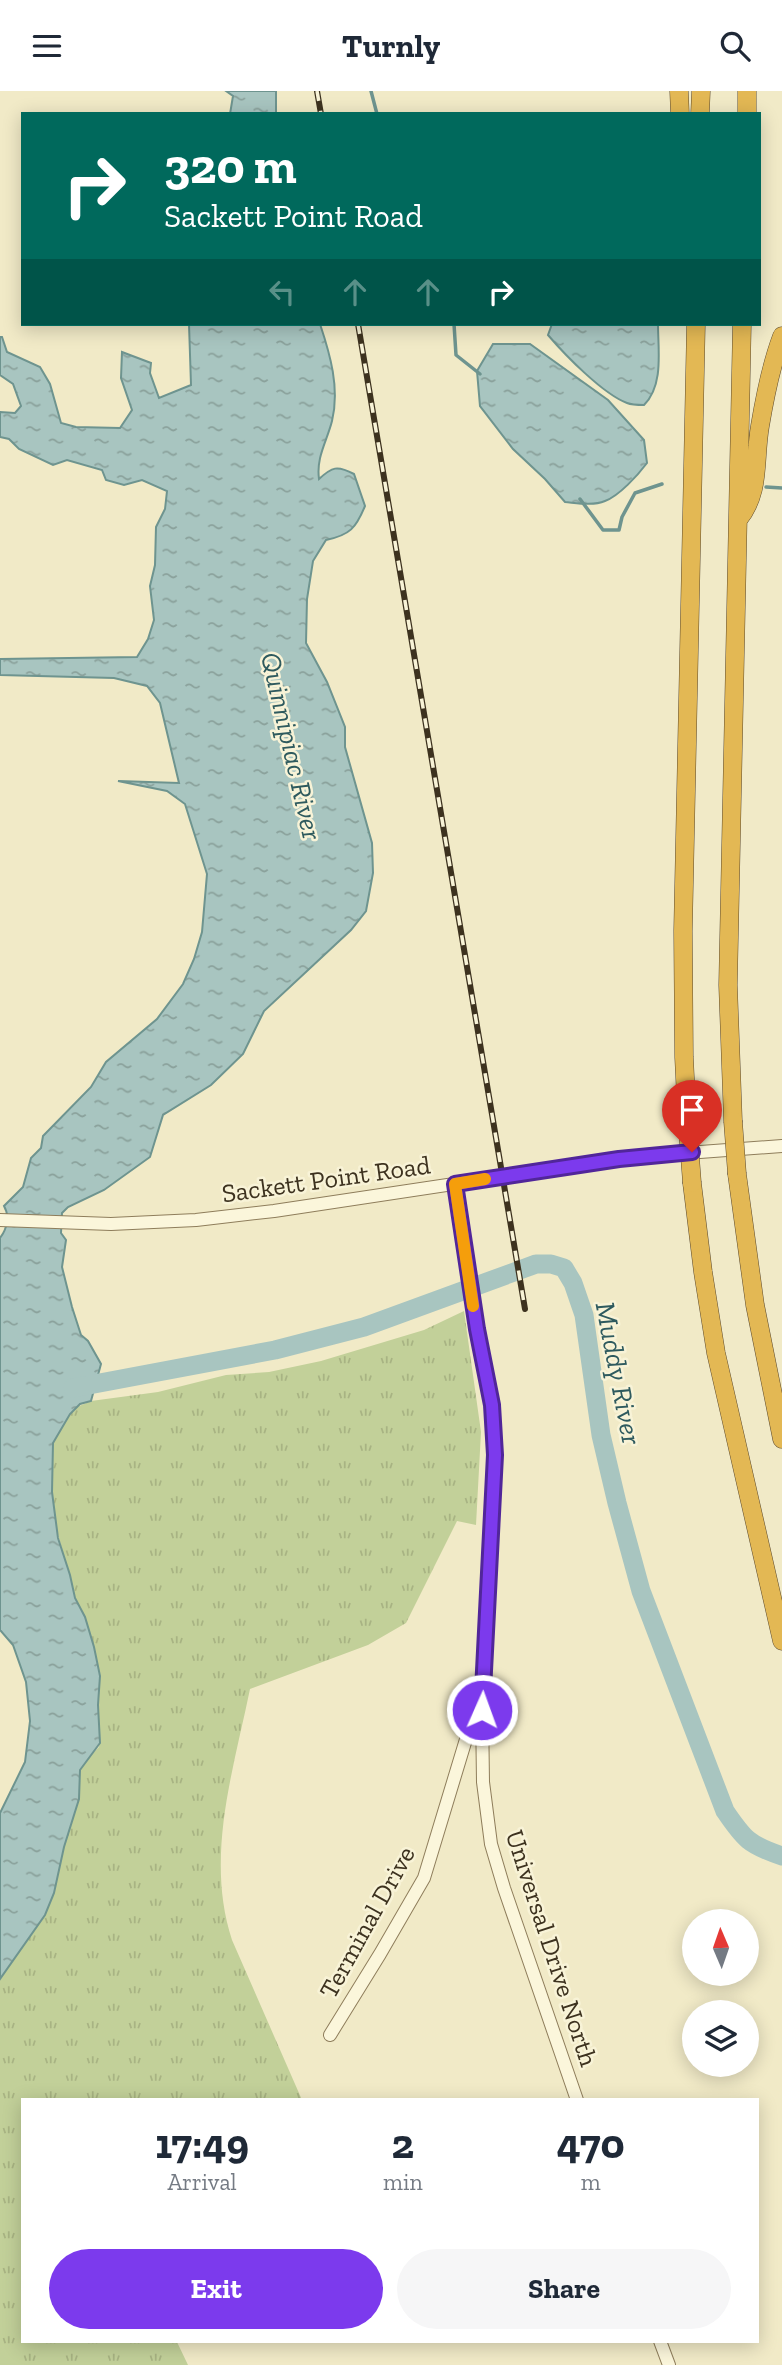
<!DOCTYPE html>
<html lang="en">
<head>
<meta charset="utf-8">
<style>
	body { margin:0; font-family:"Zilla Slab",serif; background:#f6f6f7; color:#1f2937; height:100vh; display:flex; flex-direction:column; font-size:26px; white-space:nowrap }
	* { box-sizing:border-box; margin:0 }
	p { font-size:23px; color:#747a83 }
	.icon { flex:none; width:38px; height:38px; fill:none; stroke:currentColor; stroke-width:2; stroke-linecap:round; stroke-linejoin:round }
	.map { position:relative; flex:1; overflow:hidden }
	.side { position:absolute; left:21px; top:2007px; width:738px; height:245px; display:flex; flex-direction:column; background:#fff; border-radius:0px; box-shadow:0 4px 18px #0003 }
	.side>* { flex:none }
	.guide { position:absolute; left:21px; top:21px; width:740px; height:214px; border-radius:0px; box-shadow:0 4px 18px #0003; background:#00695c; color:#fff; overflow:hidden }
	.needle { width:46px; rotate:358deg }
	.buttons { position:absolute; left:682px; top:1818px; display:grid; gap:14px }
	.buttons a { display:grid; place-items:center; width:77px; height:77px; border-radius:50%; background:#fff; box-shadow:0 4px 18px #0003; font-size:35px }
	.pin { position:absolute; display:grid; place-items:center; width:60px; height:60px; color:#fff; margin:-72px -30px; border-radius:50% 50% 50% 0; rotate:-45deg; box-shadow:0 0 7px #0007 }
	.pin .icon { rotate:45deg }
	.me { position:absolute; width:77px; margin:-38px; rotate:2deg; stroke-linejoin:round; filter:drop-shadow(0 0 5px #0008) }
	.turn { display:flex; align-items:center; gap:24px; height:147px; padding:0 28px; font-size:32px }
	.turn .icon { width:91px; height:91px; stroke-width:2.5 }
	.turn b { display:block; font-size:49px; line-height:60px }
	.lanes { display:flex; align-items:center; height:66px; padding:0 28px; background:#0003; justify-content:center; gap:35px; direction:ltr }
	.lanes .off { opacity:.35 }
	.eta { display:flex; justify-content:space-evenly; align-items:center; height:119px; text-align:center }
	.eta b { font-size:42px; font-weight:700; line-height:49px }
	.action { display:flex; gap:14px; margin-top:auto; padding:14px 28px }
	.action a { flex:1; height:80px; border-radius:42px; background:#7c3aed; color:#fff; font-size:28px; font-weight:700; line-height:80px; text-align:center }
	.action a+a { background:#f6f6f7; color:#1f2937 }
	header { display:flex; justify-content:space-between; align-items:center; height:91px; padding:0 28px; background:#fff; font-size:32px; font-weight:700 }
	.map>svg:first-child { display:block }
	.park { fill:url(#park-tufts) }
	.water { fill:url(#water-ripples); stroke:#6e948f; stroke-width:2 }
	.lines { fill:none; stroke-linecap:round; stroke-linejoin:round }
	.stream { stroke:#6e948f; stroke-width:3.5 }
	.river { stroke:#a8c5c0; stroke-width:19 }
	.minor-casing { stroke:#8e7d5b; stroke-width:14 }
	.highway-casing { stroke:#5c4a2f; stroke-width:19 }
	.minor { stroke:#fbf6db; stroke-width:12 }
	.highway { stroke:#e3b854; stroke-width:18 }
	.rail-casing { stroke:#3d321f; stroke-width:6 }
	.rail { stroke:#f8f3d7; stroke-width:3.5; stroke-dasharray:10; stroke-linecap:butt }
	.highway-bridge-casing { stroke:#5c4a2f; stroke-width:19; stroke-linecap:butt }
	.highway-bridge { stroke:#e3b854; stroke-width:18 }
	.route-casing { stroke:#51269a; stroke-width:18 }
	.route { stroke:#7c3aed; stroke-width:12 }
	.slow { stroke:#f59e0b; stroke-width:12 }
	.labels { text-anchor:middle; stroke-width:5; stroke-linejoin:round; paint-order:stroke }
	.street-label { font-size:26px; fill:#3d321f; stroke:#f8f3d7 }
	.water-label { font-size:28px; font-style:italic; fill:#2e5a5e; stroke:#f8f3d7 }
</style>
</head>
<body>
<header><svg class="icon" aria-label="menu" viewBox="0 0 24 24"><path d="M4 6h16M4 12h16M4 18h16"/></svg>Turnly<svg class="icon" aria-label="search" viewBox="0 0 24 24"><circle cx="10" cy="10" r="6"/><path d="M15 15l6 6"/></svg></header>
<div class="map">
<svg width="782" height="2274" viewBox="0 0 782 2274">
	<defs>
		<pattern id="park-tufts" width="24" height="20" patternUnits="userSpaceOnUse" patternTransform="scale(1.75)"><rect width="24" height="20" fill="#c2d099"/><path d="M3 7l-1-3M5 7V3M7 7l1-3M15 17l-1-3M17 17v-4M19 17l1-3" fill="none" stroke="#a8b383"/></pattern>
		<pattern id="water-ripples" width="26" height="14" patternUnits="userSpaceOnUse" patternTransform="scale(1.75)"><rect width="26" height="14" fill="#a8c5c0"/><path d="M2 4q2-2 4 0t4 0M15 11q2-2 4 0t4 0" fill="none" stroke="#8aa19b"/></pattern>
	</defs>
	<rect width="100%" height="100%" fill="#f1eac7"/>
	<path class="park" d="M 464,1220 L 481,1341 L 476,1434 L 457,1430 L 406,1532 L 368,1554 L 250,1598 C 233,1681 205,1766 232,1849 L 302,2009 L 23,2009 L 23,2250 L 177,2251 L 188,2274 L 0,2274 L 0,1888 L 45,1824 L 54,1802 L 64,1756 L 79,1708 L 80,1679 L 83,1672 L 99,1656 L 100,1648 L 98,1618 L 100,1585 L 85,1526 L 75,1507 L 55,1432 L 52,1401 L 53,1352 L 58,1340 L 70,1323 L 77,1316 L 91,1310 L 158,1301 L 226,1284 L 269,1281 L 321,1270 L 424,1239 Z"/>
	<path class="water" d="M 226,0 L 276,0 L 276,23 L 230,23 L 233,5 Z
		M 189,233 L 320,233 C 330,263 340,297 332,330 C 327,350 316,366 319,388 C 332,376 337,374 354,383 L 365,415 C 356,437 350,444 326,449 L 313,470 L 307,508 L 306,552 L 327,591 L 345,636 L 345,656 L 372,752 L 373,782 L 366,820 L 351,839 L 264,920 L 243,963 L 211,994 L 163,1024 L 150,1066 L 104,1099 L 68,1116 L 62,1122 L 61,1142 L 66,1149 L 62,1176 L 72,1216 L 81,1244 L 88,1250 L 101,1273 L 91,1310 L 80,1313 L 70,1323 L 53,1352 L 52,1401 L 58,1447 L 70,1484 L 75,1507 L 85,1526 L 94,1556 L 100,1585 L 98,1614 L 100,1652 L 80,1679 L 79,1708 L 64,1756 L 54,1802 L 45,1824 L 0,1888 L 0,1722 L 25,1671 L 30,1630 L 26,1591 L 13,1554 L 0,1539 L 0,1147 C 7,1138 10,1125 4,1115 L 23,1096 L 31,1067 L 41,1057 L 43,1045 L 91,996 L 106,971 L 157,928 L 183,893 L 194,868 L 202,841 L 207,783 L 185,713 L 167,700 L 118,690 L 179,692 L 160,612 L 147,595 L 114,587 L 0,584 L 0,568 L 137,566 L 148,548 L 154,529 L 150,495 L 155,474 L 156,436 L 165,418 L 167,400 L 142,389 L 124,394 L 106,389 L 102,379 L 67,369 L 53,374 L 19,358 L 9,348 L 0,346 L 0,321 L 15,322 L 21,315 L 13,293 L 0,284 L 0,246 L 2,246 L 7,261 L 40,276 L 50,293 L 61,332 L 76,336 L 120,337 L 132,319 L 121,287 L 122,261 L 151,272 L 150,282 L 159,307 L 191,294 Z
		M 552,233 L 658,233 C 658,259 664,294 644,314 C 639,314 632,314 627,312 C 603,303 565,264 548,244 Z
		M 493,253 L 530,253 L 608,309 L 644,349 L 647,372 C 638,384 619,405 605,410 C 593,415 577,412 565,411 L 545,388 L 513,358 L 480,315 L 477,280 Z"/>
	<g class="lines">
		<path class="stream" d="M 371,0 L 377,23
			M 454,233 L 456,264 L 480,283
			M 766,396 L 782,397
			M 580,408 L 603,439 L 619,439 L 622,426 L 635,402 L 662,393"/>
		<path class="river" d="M 73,1297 L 275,1259 L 364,1236 L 536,1173 L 551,1173 L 564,1177 L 573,1192 L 584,1224 L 601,1344 L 617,1412 L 641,1500 L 725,1720 C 744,1748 749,1754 782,1765"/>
		<g class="minor-casing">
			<path id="minor" d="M 455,1093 L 477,1238 L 492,1314 L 495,1364 L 482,1619 L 483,1691 L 491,1753 L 504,1797 L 577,2009
				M 0,1129 L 111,1133 L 196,1129 L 274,1120 L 633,1066 L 782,1055
				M 330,1944 L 380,1863 L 424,1787 L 467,1645 L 481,1620
				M 660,2250 L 669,2274"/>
		</g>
		<g class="highway-casing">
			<path id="highway" d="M 679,0 L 680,23
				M 700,23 L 701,0
				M 747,23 L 747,0
				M 738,429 C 761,401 754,369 760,335 C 765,305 771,274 782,245
				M 687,1027 L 684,966 L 683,840 L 696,233
				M 733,1030 L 728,894 L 742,233
				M 737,1083 L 755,1214 L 782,1348
				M 692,1092 L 703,1181 L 716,1262 L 782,1550"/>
		</g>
		<use href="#minor" class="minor"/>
		<use href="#highway" class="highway"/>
		<g class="rail-casing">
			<path id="rail" d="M 317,0 L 321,23
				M 358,233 L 525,1218"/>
		</g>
		<use href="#rail" class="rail"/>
		<g class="highway-bridge-casing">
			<path id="highway-bridge" d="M 687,1027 L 692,1092
				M 733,1030 L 737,1083"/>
		</g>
		<use href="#highway-bridge" class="highway-bridge"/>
	</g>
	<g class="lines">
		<g class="route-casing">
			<path id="route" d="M 482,1619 L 495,1364 L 492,1314 L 477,1238 L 455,1093 L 619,1068 L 692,1061"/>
		</g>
		<use href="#route" class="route"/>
		<path class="slow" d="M 473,1215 L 455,1093 L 485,1088"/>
	</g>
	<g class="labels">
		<g class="street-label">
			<text transform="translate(326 1088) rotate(-8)" y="9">Sackett Point Road</text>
			<text transform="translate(367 1831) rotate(-61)" y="9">Terminal Drive</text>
			<text transform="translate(552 1857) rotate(72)" y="9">Universal Drive North</text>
		</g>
		<g class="water-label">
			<text transform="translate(292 655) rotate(77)" y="10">Quinnipiac River</text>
			<text transform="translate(619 1282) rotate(79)" y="10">Muddy River</text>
		</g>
	</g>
</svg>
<div class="buttons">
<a><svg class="needle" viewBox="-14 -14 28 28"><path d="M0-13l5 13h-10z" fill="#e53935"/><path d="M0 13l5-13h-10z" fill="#747a83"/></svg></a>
<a><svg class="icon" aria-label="layers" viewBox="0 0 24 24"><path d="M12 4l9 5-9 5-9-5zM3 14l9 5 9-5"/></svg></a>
</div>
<div class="pin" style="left:692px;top:1061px;background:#d93025"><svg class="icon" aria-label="arrive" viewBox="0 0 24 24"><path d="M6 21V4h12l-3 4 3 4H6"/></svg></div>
<svg class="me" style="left:482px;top:1619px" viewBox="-20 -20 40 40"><circle r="17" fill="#7c3aed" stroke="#fff" stroke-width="3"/><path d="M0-11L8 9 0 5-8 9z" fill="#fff"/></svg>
<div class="guide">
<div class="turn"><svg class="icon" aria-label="right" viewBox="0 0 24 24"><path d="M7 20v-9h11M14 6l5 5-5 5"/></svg><div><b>320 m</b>Sackett Point Road</div></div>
<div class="lanes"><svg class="icon off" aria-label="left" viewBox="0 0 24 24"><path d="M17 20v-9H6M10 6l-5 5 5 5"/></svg><svg class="icon off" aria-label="ahead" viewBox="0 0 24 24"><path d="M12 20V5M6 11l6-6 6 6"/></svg><svg class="icon off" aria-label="ahead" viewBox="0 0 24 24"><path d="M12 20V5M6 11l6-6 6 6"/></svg><svg class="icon" aria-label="right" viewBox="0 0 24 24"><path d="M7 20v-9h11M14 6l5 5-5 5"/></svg></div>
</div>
<section class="side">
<div class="eta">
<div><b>17:49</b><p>Arrival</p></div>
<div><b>2</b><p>min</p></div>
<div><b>470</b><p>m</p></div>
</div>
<div class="action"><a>Exit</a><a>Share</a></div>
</section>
</div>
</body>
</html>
